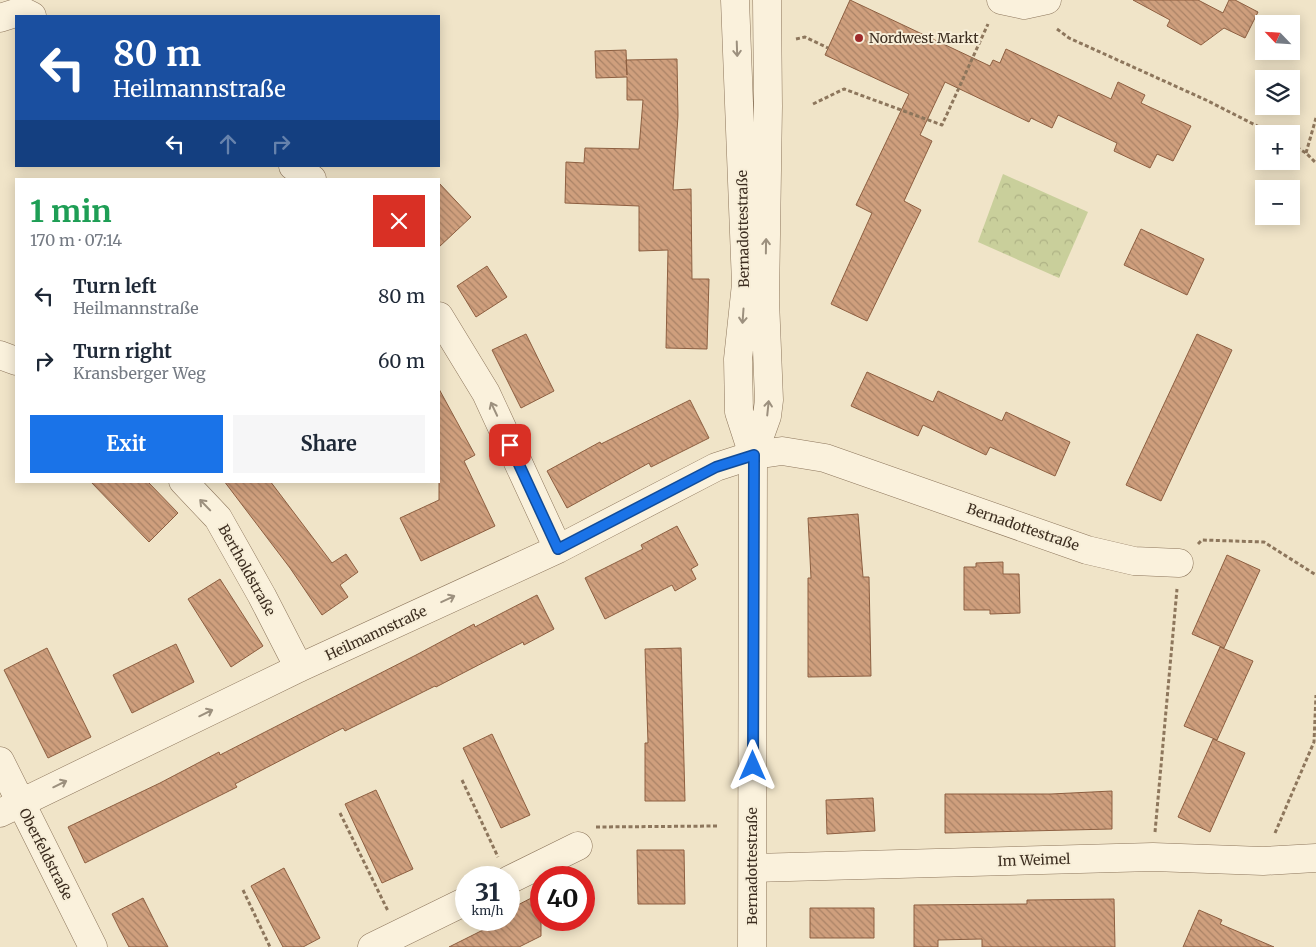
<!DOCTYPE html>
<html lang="en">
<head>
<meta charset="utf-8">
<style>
	body { margin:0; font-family:Merriweather,serif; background:#f6f6f7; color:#1f2937; height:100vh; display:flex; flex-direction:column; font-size:19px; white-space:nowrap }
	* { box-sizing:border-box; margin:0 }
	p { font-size:16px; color:#747a83 }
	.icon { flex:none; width:28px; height:28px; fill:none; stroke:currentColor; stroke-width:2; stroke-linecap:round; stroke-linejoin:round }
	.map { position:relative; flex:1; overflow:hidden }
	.side { position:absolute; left:15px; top:178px; width:425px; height:305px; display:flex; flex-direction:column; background:#fff; border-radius:0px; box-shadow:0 2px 12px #0003 }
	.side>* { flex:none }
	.hud { position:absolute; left:15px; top:15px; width:425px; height:152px; border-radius:0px; box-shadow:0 2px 12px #0003; background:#1a4fa0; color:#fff; overflow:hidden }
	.needle { width:32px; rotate:295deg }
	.buttons { position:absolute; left:1255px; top:15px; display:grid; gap:10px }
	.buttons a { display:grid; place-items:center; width:45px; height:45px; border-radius:0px; background:#fff; box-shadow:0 2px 12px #0003; font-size:25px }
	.speed { position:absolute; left:455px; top:866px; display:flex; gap:10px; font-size:25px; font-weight:700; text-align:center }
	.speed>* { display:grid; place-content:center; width:65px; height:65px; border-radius:50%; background:#fff; box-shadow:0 2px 12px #0003; line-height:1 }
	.speed small { font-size:12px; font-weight:400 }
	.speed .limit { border:8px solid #d22; background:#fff; color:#111 }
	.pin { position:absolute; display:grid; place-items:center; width:42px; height:42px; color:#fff; margin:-21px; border-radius:10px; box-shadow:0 2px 8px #0006 }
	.me { position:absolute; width:55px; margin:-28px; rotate:0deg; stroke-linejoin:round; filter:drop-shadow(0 0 4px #0008) }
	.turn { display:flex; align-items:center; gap:18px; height:105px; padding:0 15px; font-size:22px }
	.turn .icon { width:65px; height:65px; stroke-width:2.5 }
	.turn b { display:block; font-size:35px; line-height:42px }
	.lanes { display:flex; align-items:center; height:48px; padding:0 15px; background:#0003; justify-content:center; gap:25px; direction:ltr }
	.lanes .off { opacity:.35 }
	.round { display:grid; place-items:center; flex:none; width:52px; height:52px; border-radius:0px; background:#f6f6f7 }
	.head { display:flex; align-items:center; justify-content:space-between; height:85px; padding:0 15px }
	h1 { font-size:30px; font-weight:700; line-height:38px; color:#1e9e55 }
	.action { display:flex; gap:10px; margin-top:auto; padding:10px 15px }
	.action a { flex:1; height:58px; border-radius:0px; background:#1a73e8; color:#fff; font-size:20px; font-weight:700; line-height:58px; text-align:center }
	.action a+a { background:#f6f6f7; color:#1f2937 }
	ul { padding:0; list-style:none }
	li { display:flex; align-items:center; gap:15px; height:65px; padding:0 15px }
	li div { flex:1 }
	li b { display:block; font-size:19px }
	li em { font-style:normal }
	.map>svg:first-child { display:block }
	.park { fill:url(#park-crowns) }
	.building { fill:url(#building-back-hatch); stroke:#8d5f41 }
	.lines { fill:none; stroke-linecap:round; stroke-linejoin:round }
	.minor-casing { stroke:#8d765c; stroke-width:29 }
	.tertiary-casing { stroke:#8d765c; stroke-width:29 }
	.path { stroke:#8d765c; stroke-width:3; stroke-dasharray:4 2.5; stroke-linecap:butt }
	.minor { stroke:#faf1dc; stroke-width:28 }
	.tertiary { stroke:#faf1dc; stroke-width:28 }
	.oneway { stroke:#9c907e }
	.route-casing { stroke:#114b97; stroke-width:12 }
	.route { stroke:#1a73e8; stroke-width:9 }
	.poi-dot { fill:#9e2a2b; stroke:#f7eed8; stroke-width:2 }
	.labels { text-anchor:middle; stroke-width:4; stroke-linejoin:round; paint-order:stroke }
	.poi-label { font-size:14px; fill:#3d2e20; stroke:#f7eed8; text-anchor:start }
	.street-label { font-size:14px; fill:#3d2e20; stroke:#f7eed8 }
</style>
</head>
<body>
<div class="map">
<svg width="1316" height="947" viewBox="0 0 1316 947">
	<defs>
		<pattern id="park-crowns" width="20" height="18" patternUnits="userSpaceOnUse" patternTransform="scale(1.25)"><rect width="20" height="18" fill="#c9cf9b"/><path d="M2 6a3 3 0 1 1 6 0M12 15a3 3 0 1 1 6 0" fill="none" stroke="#aeb285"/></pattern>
		<pattern id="building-back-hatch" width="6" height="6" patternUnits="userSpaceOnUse" patternTransform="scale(1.25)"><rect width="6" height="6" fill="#cf9f7d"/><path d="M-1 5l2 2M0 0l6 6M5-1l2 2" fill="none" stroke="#a98266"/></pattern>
	</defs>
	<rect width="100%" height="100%" fill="#f0e4c8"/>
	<path class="park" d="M 1003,174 L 1088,212 L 1059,278 L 978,242 Z"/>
	<path class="building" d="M 850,0 L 990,66 L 993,60 L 1000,63 L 1006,49 L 1111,99 L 1118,82 L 1145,95 L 1141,103 L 1191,126 L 1173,161 L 1157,154 L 1150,168 L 1114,151 L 1117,143 L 1058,115 L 1052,128 L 1031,118 L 1029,122 L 945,82 L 920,135 L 932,141 L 904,201 L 921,210 L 867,321 L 831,304 L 872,213 L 856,205 L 909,94 L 825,55 Z
		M 1133,0 L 1198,0 L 1223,13 L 1229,0 L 1235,0 L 1258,12 L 1245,38 L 1224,28 L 1201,45 L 1167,26 L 1170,20 Z
		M 626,50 L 627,75 L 626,60 L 677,59 L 678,116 L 673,190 L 691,189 L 692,279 L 709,279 L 707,349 L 666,348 L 668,250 L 639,251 L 639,206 L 565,203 L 566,162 L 584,163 L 585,148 L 639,149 L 643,100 L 627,100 L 627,77 L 596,78 L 595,51 Z
		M 439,183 L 471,217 L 439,247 Z
		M 1141,229 L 1204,259 L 1187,295 L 1124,265 Z
		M 487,266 L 507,297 L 476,317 L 457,286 Z
		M 526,334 L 554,391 L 521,408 L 492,350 Z
		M 1197,334 L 1232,350 L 1161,501 L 1126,485 Z
		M 867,372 L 933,402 L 938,391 L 1002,421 L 1006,412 L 1070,442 L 1055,476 L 990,447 L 986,455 L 923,425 L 918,436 L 851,406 Z
		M 439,389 L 475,455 L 464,461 L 495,526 L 421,561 L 400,518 L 439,500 Z
		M 690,400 L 709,438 L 651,467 L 649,463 L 567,508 L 547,471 L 600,442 L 601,444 Z
		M 90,481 L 147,481 L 178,513 L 149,542 Z
		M 224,481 L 270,481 L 332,563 L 346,554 L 358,572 L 340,585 L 348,597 L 322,615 L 290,568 Z
		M 858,514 L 863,577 L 869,577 L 871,676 L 808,677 L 808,578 L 811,578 L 808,518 Z
		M 677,526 L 698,565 L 691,569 L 696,579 L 675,591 L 672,585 L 605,619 L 585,578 L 643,549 L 641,545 Z
		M 1227,555 L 1260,570 L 1224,648 L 1192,634 Z
		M 1003,562 L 1003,574 L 1019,574 L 1020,613 L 990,614 L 990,610 L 964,610 L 964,567 L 976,567 L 976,563 Z
		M 220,579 L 263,646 L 231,667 L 188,599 Z
		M 537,595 L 554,629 L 524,645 L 523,642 L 436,687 L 435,686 L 345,731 L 343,728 L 235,784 L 237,787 L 85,863 L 68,827 L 160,783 L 219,752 L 220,755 L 418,654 L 474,624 L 475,627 Z
		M 176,644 L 194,682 L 132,713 L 113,675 Z
		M 1220,647 L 1253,661 L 1217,740 L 1184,726 Z
		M 47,648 L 91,737 L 48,758 L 4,670 Z
		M 681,648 L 685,801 L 645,801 L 645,743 L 648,743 L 645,649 Z
		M 492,734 L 530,815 L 501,828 L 463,748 Z
		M 1213,739 L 1245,753 L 1210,832 L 1178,817 Z
		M 376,790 L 413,869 L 382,883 L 345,804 Z
		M 1112,791 L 1112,829 L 945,833 L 945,794 L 1051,794 Z
		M 873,798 L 875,831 L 827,834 L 826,800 Z
		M 637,850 L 684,850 L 685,904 L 638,904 Z
		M 284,868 L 320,938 L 303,947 L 283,947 L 251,886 Z
		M 541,893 L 541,936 L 519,947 L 449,947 L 503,920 L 509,920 L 509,917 L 513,915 L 510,909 Z
		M 143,898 L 157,926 L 168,947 L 129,947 L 120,930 L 112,914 Z
		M 1114,899 L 1115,947 L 982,947 L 982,939 L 938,940 L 938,947 L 914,947 L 914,905 L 1027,904 L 1027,900 Z
		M 810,908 L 874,908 L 874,938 L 810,938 Z
		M 1199,910 L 1222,920 L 1220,924 L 1274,947 L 1183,947 Z"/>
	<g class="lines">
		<g class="minor-casing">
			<path id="minor" d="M 1001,0 L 1024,5 L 1047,0
				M 0,18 L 22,11 L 32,16
				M 293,166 L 312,179
				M 439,316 L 486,393 L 558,549
				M 0,355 L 16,361
				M 183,481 L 218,518 L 262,596 L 299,668
				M 0,761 L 93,947
				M 0,813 L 299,668 L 558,549 L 716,467 L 753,455 L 782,451 L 825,458 L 1087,550 L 1134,561 L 1179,563
				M 753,868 L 1153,857 L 1263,861 L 1316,858
				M 509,880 L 578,846
				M 372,947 L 466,901"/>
		</g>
		<g class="tertiary-casing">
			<path id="tertiary" d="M 735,0 L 746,284 L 738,359 L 739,412 L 753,455 L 752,947
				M 753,455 L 767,416 L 769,400 L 765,300 L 768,106 L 767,0"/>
		</g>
		<path class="path" d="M 1057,29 L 1069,38 L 1206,100 L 1273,134
			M 796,39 L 805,37 L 828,48
			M 813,104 L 844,89 L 942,125 L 988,24
			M 1291,144 L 1306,153 L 1316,163
			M 1306,153 L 1316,118
			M 1198,544 L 1202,540 L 1264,542 L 1316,575
			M 462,780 L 498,857
			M 340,813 L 388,911
			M 596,827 L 719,826
			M 1155,832 L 1177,589
			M 1275,833 L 1314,742 L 1316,695
			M 243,890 L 270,947"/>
		<use href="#minor" class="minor"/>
		<use href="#tertiary" class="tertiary"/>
	</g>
	<defs><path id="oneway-shaft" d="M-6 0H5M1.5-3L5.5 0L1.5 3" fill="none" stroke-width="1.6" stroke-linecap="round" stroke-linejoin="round" transform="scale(1.25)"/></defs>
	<g class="oneway">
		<use href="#oneway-shaft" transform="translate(737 49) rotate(88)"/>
		<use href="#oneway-shaft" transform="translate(766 246) rotate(-89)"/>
		<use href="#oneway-shaft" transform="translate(743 316) rotate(94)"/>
		<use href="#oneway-shaft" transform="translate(768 408) rotate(-84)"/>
		<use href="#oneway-shaft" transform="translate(494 409) rotate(-115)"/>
		<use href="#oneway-shaft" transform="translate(205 505) rotate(-134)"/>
		<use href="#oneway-shaft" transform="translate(448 599) rotate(-25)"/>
		<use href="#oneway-shaft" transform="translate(206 713) rotate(-26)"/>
		<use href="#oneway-shaft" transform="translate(60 784) rotate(-26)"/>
	</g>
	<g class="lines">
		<g class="route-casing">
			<path id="route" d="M 510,445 L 558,549 L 716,467 L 754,455 L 753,766"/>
		</g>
		<use href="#route" class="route"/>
	</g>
	<circle class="poi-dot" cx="859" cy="38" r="5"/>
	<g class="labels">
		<g class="poi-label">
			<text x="869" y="43">Nordwest Markt</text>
		</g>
		<g class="street-label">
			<text transform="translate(743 229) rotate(-91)" y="5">Bernadottestraße</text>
			<text transform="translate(1023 527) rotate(19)" y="5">Bernadottestraße</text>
			<text transform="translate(247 570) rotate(61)" y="5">Bertholdstraße</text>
			<text transform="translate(376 633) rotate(-25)" y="5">Heilmannstraße</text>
			<text transform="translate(46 854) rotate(63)" y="5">Oberfeldstraße</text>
			<text transform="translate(1034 860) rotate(-2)" y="5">Im Weimel</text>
			<text transform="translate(752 866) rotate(-90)" y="5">Bernadottestraße</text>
		</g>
	</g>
</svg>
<div class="buttons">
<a><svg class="needle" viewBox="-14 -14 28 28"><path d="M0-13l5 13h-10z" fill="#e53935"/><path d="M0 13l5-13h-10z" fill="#747a83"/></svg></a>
<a><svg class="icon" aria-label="layers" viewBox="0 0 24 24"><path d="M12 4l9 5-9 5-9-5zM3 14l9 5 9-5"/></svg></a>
<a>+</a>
<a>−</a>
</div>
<div class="speed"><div>31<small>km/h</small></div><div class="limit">40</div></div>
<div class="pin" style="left:510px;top:445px;background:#d93025"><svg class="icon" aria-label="arrive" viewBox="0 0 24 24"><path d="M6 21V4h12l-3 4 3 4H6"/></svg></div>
<svg class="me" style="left:753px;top:766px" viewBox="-20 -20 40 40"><path d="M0-17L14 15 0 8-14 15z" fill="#1a73e8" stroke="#fff" stroke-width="4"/></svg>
<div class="hud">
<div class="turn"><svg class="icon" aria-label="left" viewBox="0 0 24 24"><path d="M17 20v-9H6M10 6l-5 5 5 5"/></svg><div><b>80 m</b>Heilmannstraße</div></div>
<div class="lanes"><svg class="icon" aria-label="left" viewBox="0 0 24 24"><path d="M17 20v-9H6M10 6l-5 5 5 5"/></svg><svg class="icon off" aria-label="ahead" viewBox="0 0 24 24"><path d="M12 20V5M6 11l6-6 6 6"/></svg><svg class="icon off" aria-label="right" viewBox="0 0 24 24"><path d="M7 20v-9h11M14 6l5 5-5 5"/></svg></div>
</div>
<section class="side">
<div class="head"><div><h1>1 min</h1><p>170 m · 07:14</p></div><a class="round" style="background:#d93025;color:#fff"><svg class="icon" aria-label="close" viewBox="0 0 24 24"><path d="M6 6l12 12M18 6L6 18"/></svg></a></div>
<ul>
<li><svg class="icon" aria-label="left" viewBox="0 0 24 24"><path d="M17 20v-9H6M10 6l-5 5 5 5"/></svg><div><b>Turn left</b><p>Heilmannstraße</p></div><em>80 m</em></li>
<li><svg class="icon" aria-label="right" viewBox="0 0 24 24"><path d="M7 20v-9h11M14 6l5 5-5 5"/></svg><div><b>Turn right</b><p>Kransberger Weg</p></div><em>60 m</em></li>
</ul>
<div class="action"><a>Exit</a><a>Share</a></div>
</section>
</div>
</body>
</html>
